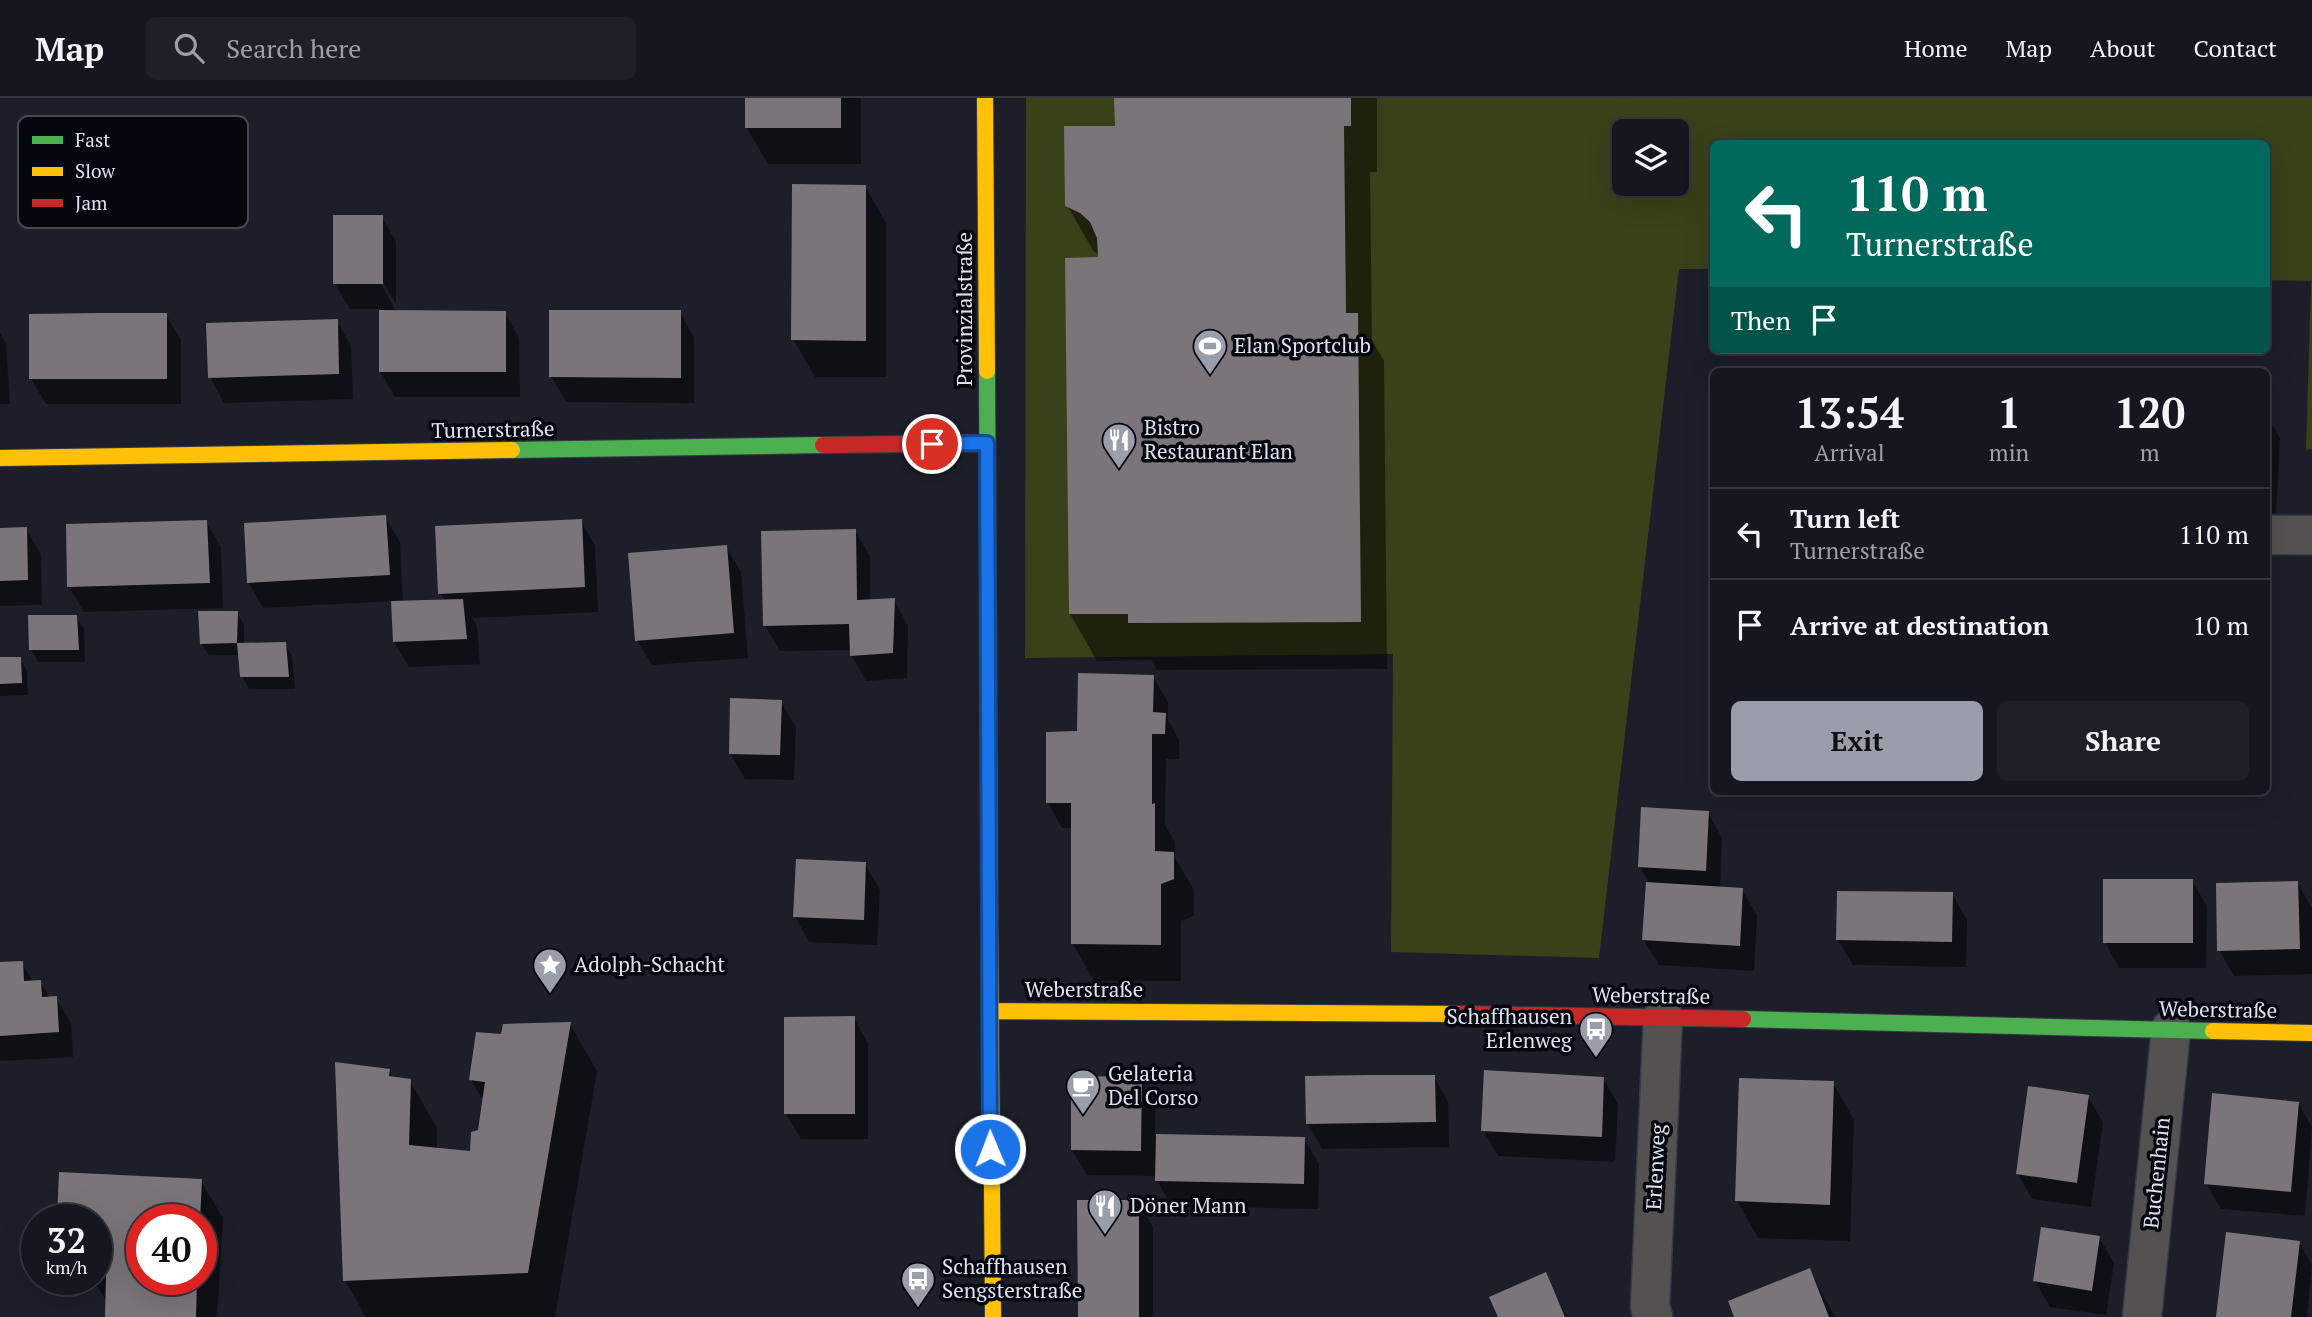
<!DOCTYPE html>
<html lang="en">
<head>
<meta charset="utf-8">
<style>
	body { margin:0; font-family:"PT Serif",serif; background:#1e1f28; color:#f1f3f6; height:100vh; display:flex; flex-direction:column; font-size:26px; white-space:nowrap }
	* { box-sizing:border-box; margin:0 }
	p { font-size:23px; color:#9d9fa4 }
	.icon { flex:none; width:38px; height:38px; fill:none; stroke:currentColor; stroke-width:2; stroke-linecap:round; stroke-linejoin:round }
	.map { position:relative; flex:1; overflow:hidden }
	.side { position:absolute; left:1710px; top:270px; width:560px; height:427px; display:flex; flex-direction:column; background:#15161f; border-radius:10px; box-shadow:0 7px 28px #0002,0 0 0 2px #34353d }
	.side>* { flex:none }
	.top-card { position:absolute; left:1710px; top:42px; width:560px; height:214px; border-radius:10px; box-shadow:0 7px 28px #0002,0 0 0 2px #34353d; background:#00695c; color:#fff; overflow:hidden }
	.buttons { position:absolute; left:1612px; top:21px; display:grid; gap:14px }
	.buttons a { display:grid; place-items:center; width:77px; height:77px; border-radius:10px; background:#15161f; box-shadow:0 7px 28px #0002,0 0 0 2px #34353d; font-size:35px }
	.speed { position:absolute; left:21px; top:1106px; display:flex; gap:14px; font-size:35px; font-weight:700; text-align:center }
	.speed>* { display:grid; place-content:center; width:91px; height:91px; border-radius:50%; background:#15161f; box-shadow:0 7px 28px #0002,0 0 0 2px #34353d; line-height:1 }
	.speed small { font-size:18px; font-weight:400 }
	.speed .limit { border:10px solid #d22; background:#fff; color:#111 }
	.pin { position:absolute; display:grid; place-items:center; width:60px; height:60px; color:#fff; margin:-30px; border:4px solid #fff; border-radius:50%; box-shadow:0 2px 7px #0007 }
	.me { position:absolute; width:77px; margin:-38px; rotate:359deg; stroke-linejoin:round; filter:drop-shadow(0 0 5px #0008) }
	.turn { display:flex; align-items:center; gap:24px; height:147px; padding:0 21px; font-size:32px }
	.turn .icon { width:91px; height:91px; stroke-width:2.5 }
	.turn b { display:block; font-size:49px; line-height:60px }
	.then { display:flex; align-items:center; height:66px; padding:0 21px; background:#0003; gap:14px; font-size:26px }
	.eta { display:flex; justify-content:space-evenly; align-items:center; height:119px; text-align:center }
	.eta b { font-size:42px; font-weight:700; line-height:49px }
	.button { display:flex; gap:14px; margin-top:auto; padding:14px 21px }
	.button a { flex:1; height:80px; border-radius:10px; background:#9a9daa; color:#111; font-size:28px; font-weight:700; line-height:80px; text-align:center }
	.button a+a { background:#1e1f28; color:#f1f3f6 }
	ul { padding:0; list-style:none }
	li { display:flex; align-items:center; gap:21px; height:91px; padding:0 21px; border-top:2px solid #34353d }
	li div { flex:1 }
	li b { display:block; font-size:26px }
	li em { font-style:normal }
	header { display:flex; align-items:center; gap:42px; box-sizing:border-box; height:98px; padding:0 35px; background:#15161f; border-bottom:2px solid #34353d }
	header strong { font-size:33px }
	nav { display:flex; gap:38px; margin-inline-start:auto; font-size:24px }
	.search { width:490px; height:63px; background:#1e1f28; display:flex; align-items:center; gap:18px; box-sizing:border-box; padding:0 24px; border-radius:10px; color:#9d9fa4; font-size:26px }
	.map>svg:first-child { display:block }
	.green { fill:#394119; fill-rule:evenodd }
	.shadow { fill:#0007; fill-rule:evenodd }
	.building { fill:#7b757a }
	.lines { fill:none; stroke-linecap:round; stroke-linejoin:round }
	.street-casing { stroke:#383a44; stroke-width:41 }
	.fast-casing { stroke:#383a44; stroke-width:18 }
	.slow-casing { stroke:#383a44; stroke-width:18 }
	.jam-casing { stroke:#383a44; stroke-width:18 }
	.street { stroke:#545251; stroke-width:38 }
	.fast { stroke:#4caf50; stroke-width:16 }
	.slow { stroke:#ffc107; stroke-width:16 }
	.jam { stroke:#c62828; stroke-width:16 }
	.route-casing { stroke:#114b97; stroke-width:18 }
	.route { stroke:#1a73e8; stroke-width:12 }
	.labels { text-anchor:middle; stroke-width:7; stroke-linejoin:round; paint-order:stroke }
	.street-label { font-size:21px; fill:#dee2ef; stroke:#05070e }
	.poi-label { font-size:21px; fill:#dee2ef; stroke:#05070e; text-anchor:start }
	.key { fill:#05070e; stroke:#464952; stroke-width:2 }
	.key-label { font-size:19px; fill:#dee2ef }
</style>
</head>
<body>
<header>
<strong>Map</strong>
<div class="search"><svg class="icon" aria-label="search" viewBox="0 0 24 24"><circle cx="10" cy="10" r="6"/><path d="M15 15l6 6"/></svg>Search here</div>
<nav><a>Home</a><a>Map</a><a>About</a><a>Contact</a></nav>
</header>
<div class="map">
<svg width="2312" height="1219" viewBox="0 0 2312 1219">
	<rect width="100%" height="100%" fill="#1c1e29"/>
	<path class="green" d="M 1026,0 L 2312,0 L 2312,351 L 2306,352 L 2311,183 L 2266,182 L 2266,46 L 1713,46 L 1713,171 L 1679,171 L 1599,860 L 1391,854 L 1393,556 L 1025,560 ZM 1624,33 L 1676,33 L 1676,86 L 1624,86 Z"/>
	<path class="shadow" d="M 746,0 L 861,0 L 861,66 L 768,66 L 746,29 Z
		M 1116,0 L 1377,0 L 1377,74 L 1370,74 L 1372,242 L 1384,263 L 1387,571 L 1157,572 L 1151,562 L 1097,563 L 1070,516 L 1100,161 L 1100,157 L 1094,154 L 1067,107 L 1116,30 Z
		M 865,88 L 886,125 L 886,279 L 815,279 L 793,241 Z
		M 382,119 L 396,144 L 396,206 L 380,178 L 377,179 L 396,213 L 505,215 L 519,240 L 520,299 L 395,299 L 380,273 L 381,211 L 350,211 L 335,186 Z
		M 680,214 L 694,240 L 694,305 L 566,304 L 551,278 Z
		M 166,217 L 181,242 L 181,306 L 46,306 L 31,281 Z
		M 337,223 L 351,248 L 353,301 L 224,305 L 210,279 Z
		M 0,235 L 6,246 L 10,306 L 0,306 Z
		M 2266,316 L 2280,340 L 2276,415 L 2266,414 Z
		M 385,419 L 400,444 L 403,505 L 445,503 L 440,495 L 581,423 L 595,448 L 598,514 L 472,520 L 477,528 L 480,566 L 409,569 L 394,544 L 393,503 L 263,510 L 249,485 Z
		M 206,424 L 221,449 L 223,510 L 84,514 L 69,489 Z
		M 26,431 L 41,456 L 42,507 L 0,508 L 0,432 Z
		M 855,433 L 870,458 L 870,503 L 894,502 L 908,528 L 907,580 L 866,583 L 851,557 L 851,552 L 780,553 L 765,527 Z
		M 726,449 L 741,474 L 748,560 L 652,567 L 637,542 Z
		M 237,515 L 244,527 L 244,547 L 285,546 L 292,558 L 295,591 L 249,591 L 242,578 L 240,557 L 209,557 L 201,545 Z
		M 76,519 L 84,531 L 85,564 L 38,564 L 31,551 Z
		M 20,560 L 27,573 L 28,597 L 0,598 L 0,561 Z
		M 1153,579 L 1168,604 L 1168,622 L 1179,642 L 1179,661 L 1166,661 L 1165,727 L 1175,744 L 1175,760 L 1194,792 L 1194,818 L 1181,823 L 1181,883 L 1094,883 L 1073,846 L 1073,730 L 1062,730 L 1048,705 L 1078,635 Z
		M 781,604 L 796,629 L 794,682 L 745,681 L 730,655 Z
		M 1708,715 L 1722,740 L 1720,790 L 1742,792 L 1757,817 L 1754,873 L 1659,867 L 1644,842 L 1650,786 L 1640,769 Z
		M 865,766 L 880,792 L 877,847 L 809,844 L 795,818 Z
		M 2192,783 L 2207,808 L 2206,870 L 2119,870 L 2105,844 Z
		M 2297,784 L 2312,810 L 2312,876 L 2234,878 L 2219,852 Z
		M 1952,796 L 1967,822 L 1966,869 L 1853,867 L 1838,842 Z
		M 22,865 L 33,884 L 40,884 L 50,900 L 56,900 L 71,925 L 73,959 L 0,963 L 0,866 Z
		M 854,920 L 868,945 L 868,1041 L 801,1041 L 786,1016 Z
		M 570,926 L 597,973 L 555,1219 L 366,1219 L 345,1182 L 389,973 L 393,980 L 410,983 L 437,1030 L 437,1051 L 471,1055 L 480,1034 L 484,1004 L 471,982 L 503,938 Z
		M 1434,979 L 1448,1004 L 1449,1049 L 1322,1051 L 1308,1025 Z
		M 1140,980 L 1155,1006 L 1155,1038 L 1304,1041 L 1319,1066 L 1318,1111 L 1171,1108 L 1157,1082 L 1157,1078 L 1087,1077 L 1072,1052 Z
		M 1603,980 L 1618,1006 L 1615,1064 L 1498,1058 L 1483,1032 Z
		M 1833,985 L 1854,1022 L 1850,1143 L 1758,1140 L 1737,1103 Z
		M 2088,999 L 2103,1024 L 2091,1109 L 2032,1101 L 2018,1076 Z
		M 2298,1005 L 2312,1029 L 2305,1118 L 2221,1111 L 2206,1085 Z
		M 201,1083 L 223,1120 L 217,1219 L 107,1219 L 108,1206 L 93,1181 L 96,1181 L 96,1122 ZM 142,1122 L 201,1122 L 201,1181 L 142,1181 Z
		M 1138,1104 L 1153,1129 L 1153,1219 L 1079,1219 Z
		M 2099,1139 L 2114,1165 L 2106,1217 L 2050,1209 L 2035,1183 Z
		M 2299,1144 L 2312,1167 L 2307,1219 L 2218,1219 Z
		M 1810,1173 L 1835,1219 L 1736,1219 Z
		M 1545,1177 L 1567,1219 L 1499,1219 Z"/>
	<path class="building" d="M 745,0 L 841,0 L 841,30 L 745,30 Z
		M 1114,0 L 1351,0 L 1351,28 L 1344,28 L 1346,215 L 1358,215 L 1361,524 L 1128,525 L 1128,516 L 1069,516 L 1065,160 L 1098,159 L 1097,140 L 1090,124 L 1080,115 L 1065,108 L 1064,28 L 1115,28 Z
		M 792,86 L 866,87 L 866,243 L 791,242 Z
		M 333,117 L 383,117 L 383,186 L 333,186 Z
		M 379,212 L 506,213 L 506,274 L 379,274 Z
		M 549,212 L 681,212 L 681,280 L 549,279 Z
		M 98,215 L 167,215 L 167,281 L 29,281 L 29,216 Z
		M 338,221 L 339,276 L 208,280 L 206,225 Z
		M 386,417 L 390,477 L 247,485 L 244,425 Z
		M 582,421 L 585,489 L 438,496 L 435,428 Z
		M 207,422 L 210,485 L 67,489 L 66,426 Z
		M 27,429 L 28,482 L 0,483 L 0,430 Z
		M 856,431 L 857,502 L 895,500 L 893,555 L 850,558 L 849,526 L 763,528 L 761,433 Z
		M 727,447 L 734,535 L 635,543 L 628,455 Z
		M 463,501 L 467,541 L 393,544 L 391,503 Z
		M 198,513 L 238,513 L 237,545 L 200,546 Z
		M 28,517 L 77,517 L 79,552 L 29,552 Z
		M 1710,520 L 1713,520 L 1713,578 L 1708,578 Z
		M 286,544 L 289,579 L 240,579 L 237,545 Z
		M 0,559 L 21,559 L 22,585 L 0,586 Z
		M 1078,575 L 1154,577 L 1153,614 L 1166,615 L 1165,636 L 1152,636 L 1152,706 L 1155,705 L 1155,753 L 1174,754 L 1174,781 L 1161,786 L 1161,847 L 1071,846 L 1071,705 L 1046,705 L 1046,634 L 1077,633 Z
		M 730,600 L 782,602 L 780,657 L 729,656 Z
		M 1641,709 L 1709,713 L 1706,773 L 1638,769 Z
		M 796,761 L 866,764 L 864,822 L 793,819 Z
		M 2103,781 L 2193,781 L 2193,845 L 2103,845 Z
		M 2298,783 L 2300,851 L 2217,853 L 2216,785 Z
		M 1646,784 L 1743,790 L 1740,848 L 1642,842 Z
		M 1837,793 L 1953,794 L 1952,844 L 1836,842 Z
		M 23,863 L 24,883 L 41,882 L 42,899 L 57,898 L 59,934 L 0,938 L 0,864 Z
		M 855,918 L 855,1016 L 784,1016 L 784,919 Z
		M 571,924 L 528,1175 L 343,1183 L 335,964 L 390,971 L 389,978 L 411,981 L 409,1047 L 470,1053 L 471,1034 L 478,1032 L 485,984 L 469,982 L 476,934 L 501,936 L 503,926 Z
		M 1484,972 L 1604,979 L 1602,1039 L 1481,1033 Z
		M 1370,977 L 1435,977 L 1436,1024 L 1306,1026 L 1305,978 Z
		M 1071,978 L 1142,979 L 1141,1053 L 1071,1052 Z
		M 1739,980 L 1834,983 L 1830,1107 L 1735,1103 Z
		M 2028,988 L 2089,997 L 2077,1085 L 2016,1076 Z
		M 2212,995 L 2299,1004 L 2291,1094 L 2204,1086 Z
		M 1156,1036 L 1305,1039 L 1304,1086 L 1155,1083 Z
		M 59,1074 L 202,1081 L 200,1122 L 142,1122 L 142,1181 L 197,1181 L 196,1219 L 105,1219 L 106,1177 L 96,1176 L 96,1122 L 57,1122 Z
		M 1077,1102 L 1139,1102 L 1139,1219 L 1078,1219 Z
		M 2041,1129 L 2100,1138 L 2092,1193 L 2033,1183 Z
		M 2226,1134 L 2300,1143 L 2291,1219 L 2216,1219 Z
		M 1810,1170 L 1829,1219 L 1734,1219 L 1728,1203 Z
		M 1546,1174 L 1565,1219 L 1498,1219 L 1489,1199 Z"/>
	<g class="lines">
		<g class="street-casing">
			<path id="street" d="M 2266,437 L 2312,437
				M 1653,1219 L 1650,1208 L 1663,919
				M 2142,1219 L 2171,931"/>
		</g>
		<g class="fast-casing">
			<path id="fast" d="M 987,273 L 990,833
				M 512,352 L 823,347
				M 1743,921 L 2213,933"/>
		</g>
		<g class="slow-casing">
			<path id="slow" d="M 985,0 L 987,273
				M 0,360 L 512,352
				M 990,833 L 993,1219
				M 989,913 L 1461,916
				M 2213,933 L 2312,935"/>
		</g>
		<g class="jam-casing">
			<path id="jam" d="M 823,347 L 987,345
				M 1461,916 L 1743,921"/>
		</g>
		<use href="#street" class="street"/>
		<use href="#fast" class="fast"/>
		<use href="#slow" class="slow"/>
		<use href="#jam" class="jam"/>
	</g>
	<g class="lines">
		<g class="route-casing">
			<path id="route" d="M 932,346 L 987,345 L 990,1051"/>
		</g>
		<use href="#route" class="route"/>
	</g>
	<defs>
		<g id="stadium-pin" transform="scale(1.75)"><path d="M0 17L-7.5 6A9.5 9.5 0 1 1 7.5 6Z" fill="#9a9daa" stroke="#05070e"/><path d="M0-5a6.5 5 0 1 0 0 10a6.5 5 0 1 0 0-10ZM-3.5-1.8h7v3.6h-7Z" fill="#fff"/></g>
		<g id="restaurant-pin" transform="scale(1.75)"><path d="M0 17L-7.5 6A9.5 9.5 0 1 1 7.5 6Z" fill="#9a9daa" stroke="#05070e"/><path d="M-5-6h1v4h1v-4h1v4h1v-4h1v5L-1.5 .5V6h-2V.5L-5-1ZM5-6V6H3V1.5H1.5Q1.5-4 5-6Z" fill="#fff"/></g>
		<g id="sight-pin" transform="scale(1.75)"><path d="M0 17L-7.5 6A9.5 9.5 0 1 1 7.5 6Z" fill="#9a9daa" stroke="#05070e"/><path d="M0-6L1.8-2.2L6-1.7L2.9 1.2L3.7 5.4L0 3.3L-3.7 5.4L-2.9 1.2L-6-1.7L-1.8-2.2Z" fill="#fff"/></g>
		<g id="bus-pin" transform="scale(1.75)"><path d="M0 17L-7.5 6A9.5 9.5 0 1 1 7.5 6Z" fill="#9a9daa" stroke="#05070e"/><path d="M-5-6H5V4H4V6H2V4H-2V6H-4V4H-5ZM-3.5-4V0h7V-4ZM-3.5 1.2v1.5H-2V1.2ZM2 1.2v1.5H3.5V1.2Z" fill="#fff"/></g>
		<g id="cafe-pin" transform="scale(1.75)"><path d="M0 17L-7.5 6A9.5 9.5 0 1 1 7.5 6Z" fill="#9a9daa" stroke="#05070e"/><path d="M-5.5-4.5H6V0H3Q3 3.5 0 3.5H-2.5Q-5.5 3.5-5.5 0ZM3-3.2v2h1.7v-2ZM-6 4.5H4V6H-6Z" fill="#fff"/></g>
	</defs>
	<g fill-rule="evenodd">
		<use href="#stadium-pin" x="1210" y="248"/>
		<use href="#restaurant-pin" x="1119" y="342"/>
		<use href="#sight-pin" x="550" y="867"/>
		<use href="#bus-pin" x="1596" y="931"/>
		<use href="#cafe-pin" x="1083" y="988"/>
		<use href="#restaurant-pin" x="1105" y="1108"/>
		<use href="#bus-pin" x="918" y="1181"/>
	</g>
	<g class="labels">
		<g class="street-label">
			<text transform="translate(965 211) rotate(-90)" y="7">Provinzialstraße</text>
			<text transform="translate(493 332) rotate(-1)" y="7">Turnerstraße</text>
			<text x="1084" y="899">Weberstraße</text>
			<text transform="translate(1651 898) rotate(1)" y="7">Weberstraße</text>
			<text transform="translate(2218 912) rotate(1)" y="7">Weberstraße</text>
			<text transform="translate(1656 1069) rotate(-87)" y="7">Erlenweg</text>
			<text transform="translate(2157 1075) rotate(-84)" y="7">Buchenhain</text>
		</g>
		<g class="poi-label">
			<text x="1234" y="255">Elan Sportclub</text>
			<text x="1144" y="337">Bistro<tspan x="1144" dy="24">Restaurant Elan</tspan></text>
			<text x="574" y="874">Adolph-Schacht</text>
			<text x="1572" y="926" text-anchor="end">Schaffhausen<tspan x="1572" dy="24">Erlenweg</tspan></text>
			<text x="1108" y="983">Gelateria<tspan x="1108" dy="24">Del Corso</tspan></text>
			<text x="1130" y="1115">Döner Mann</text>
			<text x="942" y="1176">Schaffhausen<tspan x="942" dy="24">Sengsterstraße</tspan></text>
		</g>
	</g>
	<rect x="18" y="18" width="230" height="112" rx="10" class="key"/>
	<rect x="32" y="38" width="31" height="8" fill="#4caf50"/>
	<rect x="32" y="69" width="31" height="9" fill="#ffc107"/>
	<rect x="32" y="101" width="31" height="8" fill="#c62828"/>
	<g class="key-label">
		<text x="75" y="49">Fast</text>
		<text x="75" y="80">Slow</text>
		<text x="75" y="112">Jam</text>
	</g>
</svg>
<div class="buttons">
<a><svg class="icon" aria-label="layers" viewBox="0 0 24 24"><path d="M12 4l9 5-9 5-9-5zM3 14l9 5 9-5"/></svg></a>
</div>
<div class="speed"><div>32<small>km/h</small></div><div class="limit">40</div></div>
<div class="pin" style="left:932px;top:346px;background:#d93025"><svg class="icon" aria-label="arrive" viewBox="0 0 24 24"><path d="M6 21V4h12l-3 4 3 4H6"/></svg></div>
<svg class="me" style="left:990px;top:1051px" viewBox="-20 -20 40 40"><circle r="17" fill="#1a73e8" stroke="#fff" stroke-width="3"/><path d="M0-11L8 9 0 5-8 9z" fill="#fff"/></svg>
<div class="top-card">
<div class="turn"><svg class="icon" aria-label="left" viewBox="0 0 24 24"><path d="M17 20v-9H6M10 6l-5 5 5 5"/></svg><div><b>110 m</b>Turnerstraße</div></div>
<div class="then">Then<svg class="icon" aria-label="arrive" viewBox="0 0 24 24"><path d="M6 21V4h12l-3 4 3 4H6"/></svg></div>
</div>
<section class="side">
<div class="eta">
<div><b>13:54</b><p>Arrival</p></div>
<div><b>1</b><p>min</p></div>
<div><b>120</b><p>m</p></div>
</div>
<ul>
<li><svg class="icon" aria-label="left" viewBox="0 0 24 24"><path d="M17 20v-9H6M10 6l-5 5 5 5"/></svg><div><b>Turn left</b><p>Turnerstraße</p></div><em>110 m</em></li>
<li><svg class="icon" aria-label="arrive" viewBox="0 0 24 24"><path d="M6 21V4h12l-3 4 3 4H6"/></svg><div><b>Arrive at destination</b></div><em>10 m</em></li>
</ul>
<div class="button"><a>Exit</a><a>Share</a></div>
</section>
</div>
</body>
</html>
